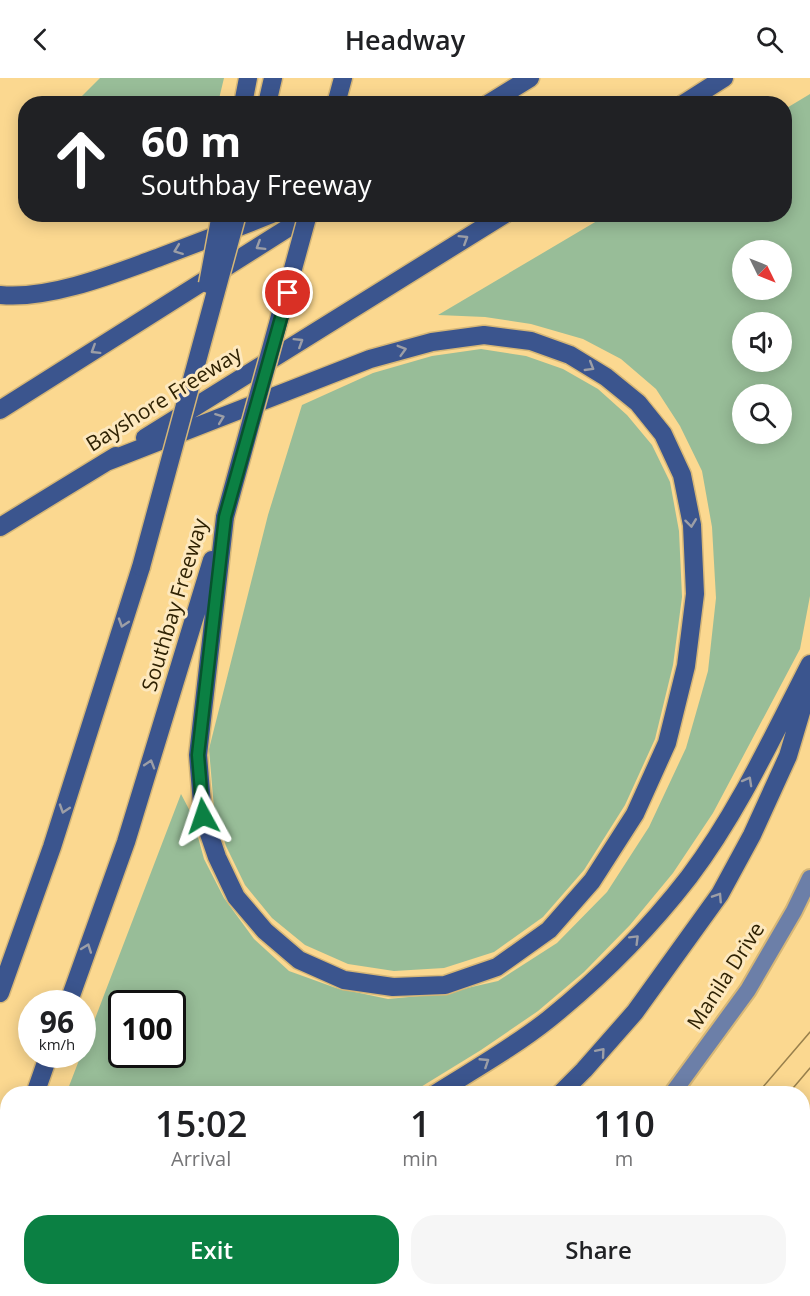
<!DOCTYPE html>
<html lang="en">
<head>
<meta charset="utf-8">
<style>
	body { margin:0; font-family:"Open Sans",sans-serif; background:#f6f6f6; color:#202124; height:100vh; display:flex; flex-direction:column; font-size:22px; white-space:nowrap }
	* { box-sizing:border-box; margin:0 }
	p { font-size:20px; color:#757577 }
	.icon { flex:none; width:33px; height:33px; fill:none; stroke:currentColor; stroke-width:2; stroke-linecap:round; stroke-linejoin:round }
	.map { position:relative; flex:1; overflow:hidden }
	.sheet { position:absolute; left:0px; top:1008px; width:810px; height:210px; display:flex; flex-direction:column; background:#fff; border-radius:24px 24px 0 0; box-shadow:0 3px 15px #0003 }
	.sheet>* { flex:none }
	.banner { position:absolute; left:18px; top:18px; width:774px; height:126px; border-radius:24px; box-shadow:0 3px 15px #0003; background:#202124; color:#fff; overflow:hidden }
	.needle { width:39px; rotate:133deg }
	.tools { position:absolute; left:732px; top:162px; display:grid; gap:12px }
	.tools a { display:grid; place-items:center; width:60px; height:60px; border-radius:50%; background:#fff; box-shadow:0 3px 15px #0003; font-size:30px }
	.speed { position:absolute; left:18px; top:912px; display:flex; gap:12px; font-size:30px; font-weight:700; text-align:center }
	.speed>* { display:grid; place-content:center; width:78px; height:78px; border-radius:50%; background:#fff; box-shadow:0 3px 15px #0003; line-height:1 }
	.speed small { font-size:15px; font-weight:400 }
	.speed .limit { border:3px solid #111; border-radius:9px; background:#fff; color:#111 }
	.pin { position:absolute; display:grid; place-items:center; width:51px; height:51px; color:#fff; margin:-26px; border:3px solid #fff; border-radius:50%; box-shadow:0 2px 6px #0007 }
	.me { position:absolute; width:66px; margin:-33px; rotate:355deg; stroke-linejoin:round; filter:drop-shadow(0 0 4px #0008) }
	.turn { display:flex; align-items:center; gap:21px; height:126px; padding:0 24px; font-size:27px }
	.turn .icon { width:78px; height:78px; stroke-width:2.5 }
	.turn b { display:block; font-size:42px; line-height:51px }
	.eta { display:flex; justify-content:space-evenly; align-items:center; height:102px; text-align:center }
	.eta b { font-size:36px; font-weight:600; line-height:42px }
	.primary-button { display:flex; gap:12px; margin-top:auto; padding:12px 24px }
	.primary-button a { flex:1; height:69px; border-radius:24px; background:#0b8043; color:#fff; font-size:24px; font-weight:600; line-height:69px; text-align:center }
	.primary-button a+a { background:#f6f6f6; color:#202124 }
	header { display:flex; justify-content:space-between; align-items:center; height:78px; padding:0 24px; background:#fff; font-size:27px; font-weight:600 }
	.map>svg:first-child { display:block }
	.green { fill:#98bd98; fill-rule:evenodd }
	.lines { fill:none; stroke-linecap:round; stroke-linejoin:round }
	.secondary-casing { stroke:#d6b777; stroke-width:20 }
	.motorway-casing { stroke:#d6b777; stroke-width:21 }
	.path { stroke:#98804c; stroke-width:4; stroke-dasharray:3 3; stroke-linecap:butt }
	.secondary { stroke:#6c7fa8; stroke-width:16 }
	.motorway { stroke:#3b558e; stroke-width:18 }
	.tram { stroke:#99804c; stroke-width:1.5 }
	.motorway-bridge-casing { stroke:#d6b777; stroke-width:21; stroke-linecap:butt }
	.motorway-bridge { stroke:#3b558e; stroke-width:18 }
	.oneway { stroke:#9c9ea6 }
	.route-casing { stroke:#07532c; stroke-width:15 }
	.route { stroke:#0b8043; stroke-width:10 }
	.labels { text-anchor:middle; stroke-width:6; stroke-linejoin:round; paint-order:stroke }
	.street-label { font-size:21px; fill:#2f2203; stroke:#fde8be }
</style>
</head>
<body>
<header><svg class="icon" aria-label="back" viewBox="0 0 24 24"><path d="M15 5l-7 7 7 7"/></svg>Headway<svg class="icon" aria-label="search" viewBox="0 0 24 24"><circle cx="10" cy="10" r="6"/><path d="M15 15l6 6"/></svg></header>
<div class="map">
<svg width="810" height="1218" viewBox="0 0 810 1218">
	<rect width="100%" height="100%" fill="#fbd890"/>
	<path class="green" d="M 100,0 L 224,0 L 218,25 L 75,25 Z
		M 810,16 L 810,518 L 800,571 L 713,735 L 673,795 L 630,847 L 584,894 L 538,933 L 481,972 L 411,1015 L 66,1016 L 81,977 L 82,976 L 83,972 L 181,716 L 192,737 L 204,781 L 224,820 L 254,861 L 289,893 L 336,910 L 388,921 L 441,916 L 498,903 L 557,865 L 607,814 L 649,749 L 686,670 L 708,593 L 716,520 L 712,449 L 702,393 L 680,348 L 656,311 L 621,281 L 583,261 L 531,246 L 485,239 L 438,237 L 607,137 L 784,136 L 785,31 ZM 742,172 L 782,172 L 782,212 L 742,212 ZM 742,244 L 782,244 L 782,284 L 742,284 ZM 742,316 L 782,316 L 782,356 L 742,356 ZM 122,926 L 172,926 L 172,976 L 122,976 Z
		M 481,271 L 526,278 L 563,291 L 598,311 L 627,337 L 652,367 L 670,404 L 679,453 L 682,519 L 673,587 L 655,661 L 625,727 L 584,792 L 543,839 L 494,874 L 444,890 L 394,893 L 348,886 L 305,867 L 272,840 L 245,807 L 226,768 L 214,730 L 209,671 L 268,437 L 302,327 L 373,295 L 432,278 Z
		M 7,1167 L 8,1210 L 123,1211 L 114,1218 L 0,1218 L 0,1186 Z"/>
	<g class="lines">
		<g class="secondary-casing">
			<path id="secondary" d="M 672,1016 L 748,912 L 794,833 L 810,800
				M 489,1218 L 496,1210"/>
		</g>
		<g class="motorway-casing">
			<path id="motorway" d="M 243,26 L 248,0
				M 267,26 L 273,0
				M 336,26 L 343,0
				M 488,26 L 530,0
				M 683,26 L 724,0
				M 0,217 C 49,222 114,196 160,179 C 197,165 234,151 272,136
				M 0,332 L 310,136
				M 145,360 L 505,136
				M 106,384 L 370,281 L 432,264 L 484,257 L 531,263 L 570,277 L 606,299 L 638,325 L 663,356 L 682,397 L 692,447 L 695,516 L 686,588 L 667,665 L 635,736 L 592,803 L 549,852 L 497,889 L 445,907 L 393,909 L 344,902 L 299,882 L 265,853 L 236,819 L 217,779 L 203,738 L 198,677 L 225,439
				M 0,449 L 116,378
				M 0,915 L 52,769 L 141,489
				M 68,926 L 126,764 L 212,482
				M 35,1016 L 49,976
				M 435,1016 C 473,992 514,969 549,941 C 601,899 648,852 689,799 C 738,734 773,658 810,586
				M 560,1016 L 584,992 L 635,934 L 720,816 L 752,757 L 788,678 L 810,604
				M 0,1109 L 8,1090
				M 128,1218 L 136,1210
				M 277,1218 L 287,1210"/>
		</g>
		<path class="path" d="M 580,1210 L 589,1218
			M 557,1218 L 564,1210"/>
		<use href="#secondary" class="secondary"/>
		<use href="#motorway" class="motorway"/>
		<path class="tram" d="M 757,1016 L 810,954
			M 788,1016 L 810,990
			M 580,1218 L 586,1210
			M 611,1218 L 617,1210"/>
		<g class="motorway-bridge-casing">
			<path id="motorway-bridge" d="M 208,206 L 221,136
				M 225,439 L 308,136
				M 141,489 L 237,136"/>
		</g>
		<use href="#motorway-bridge" class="motorway-bridge"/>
	</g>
	<defs><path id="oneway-chevron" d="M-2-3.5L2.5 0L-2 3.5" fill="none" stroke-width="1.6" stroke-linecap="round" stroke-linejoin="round" transform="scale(1.5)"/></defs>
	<g class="oneway">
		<use href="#oneway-chevron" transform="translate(464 161) rotate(-32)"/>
		<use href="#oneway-chevron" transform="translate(260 168) rotate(148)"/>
		<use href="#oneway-chevron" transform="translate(178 172) rotate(159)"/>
		<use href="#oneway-chevron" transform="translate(299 264) rotate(-32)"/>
		<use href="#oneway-chevron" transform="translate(95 272) rotate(148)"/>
		<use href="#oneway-chevron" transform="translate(402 272) rotate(-16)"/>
		<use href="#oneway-chevron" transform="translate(590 289) rotate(31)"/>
		<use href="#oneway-chevron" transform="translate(220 340) rotate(-21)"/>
		<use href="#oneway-chevron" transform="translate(691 445) rotate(83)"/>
		<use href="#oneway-chevron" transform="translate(123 545) rotate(108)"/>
		<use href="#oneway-chevron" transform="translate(150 686) rotate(-73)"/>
		<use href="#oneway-chevron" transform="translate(748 703) rotate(-61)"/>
		<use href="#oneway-chevron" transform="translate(64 731) rotate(108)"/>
		<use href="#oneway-chevron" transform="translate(718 819) rotate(-57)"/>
		<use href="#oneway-chevron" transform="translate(635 861) rotate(-45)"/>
		<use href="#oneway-chevron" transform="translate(87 870) rotate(-70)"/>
		<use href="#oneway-chevron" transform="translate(601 974) rotate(-49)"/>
		<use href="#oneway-chevron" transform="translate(485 984) rotate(-33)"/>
	</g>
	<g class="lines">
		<g class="route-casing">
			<path id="route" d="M 203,738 L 198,677 L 225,439 L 288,215"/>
		</g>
		<use href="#route" class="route"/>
	</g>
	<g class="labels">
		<g class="street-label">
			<text transform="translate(164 321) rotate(-32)" y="7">Bayshore Freeway</text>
			<text transform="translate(175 527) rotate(-73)" y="7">Southbay Freeway</text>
			<text transform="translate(726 898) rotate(-57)" y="7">Manila Drive</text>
		</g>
	</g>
</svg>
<div class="tools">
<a><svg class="needle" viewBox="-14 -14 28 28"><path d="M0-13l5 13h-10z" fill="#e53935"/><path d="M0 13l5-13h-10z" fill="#757577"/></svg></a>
<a><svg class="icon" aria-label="sound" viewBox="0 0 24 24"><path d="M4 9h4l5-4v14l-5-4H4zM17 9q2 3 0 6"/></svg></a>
<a><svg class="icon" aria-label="search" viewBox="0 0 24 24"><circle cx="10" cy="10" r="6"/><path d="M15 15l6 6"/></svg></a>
</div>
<div class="speed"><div>96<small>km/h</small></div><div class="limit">100</div></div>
<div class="pin" style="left:288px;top:215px;background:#d93025"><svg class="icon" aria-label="arrive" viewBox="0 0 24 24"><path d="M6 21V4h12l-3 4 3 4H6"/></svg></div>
<svg class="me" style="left:203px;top:738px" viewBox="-20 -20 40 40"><path d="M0-17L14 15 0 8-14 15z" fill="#0b8043" stroke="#fff" stroke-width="4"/></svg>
<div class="banner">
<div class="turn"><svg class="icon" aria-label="ahead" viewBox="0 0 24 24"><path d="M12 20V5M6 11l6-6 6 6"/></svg><div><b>60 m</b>Southbay Freeway</div></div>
</div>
<section class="sheet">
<div class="eta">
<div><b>15:02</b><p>Arrival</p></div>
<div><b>1</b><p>min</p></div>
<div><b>110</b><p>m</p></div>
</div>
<div class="primary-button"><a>Exit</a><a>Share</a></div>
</section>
</div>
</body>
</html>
